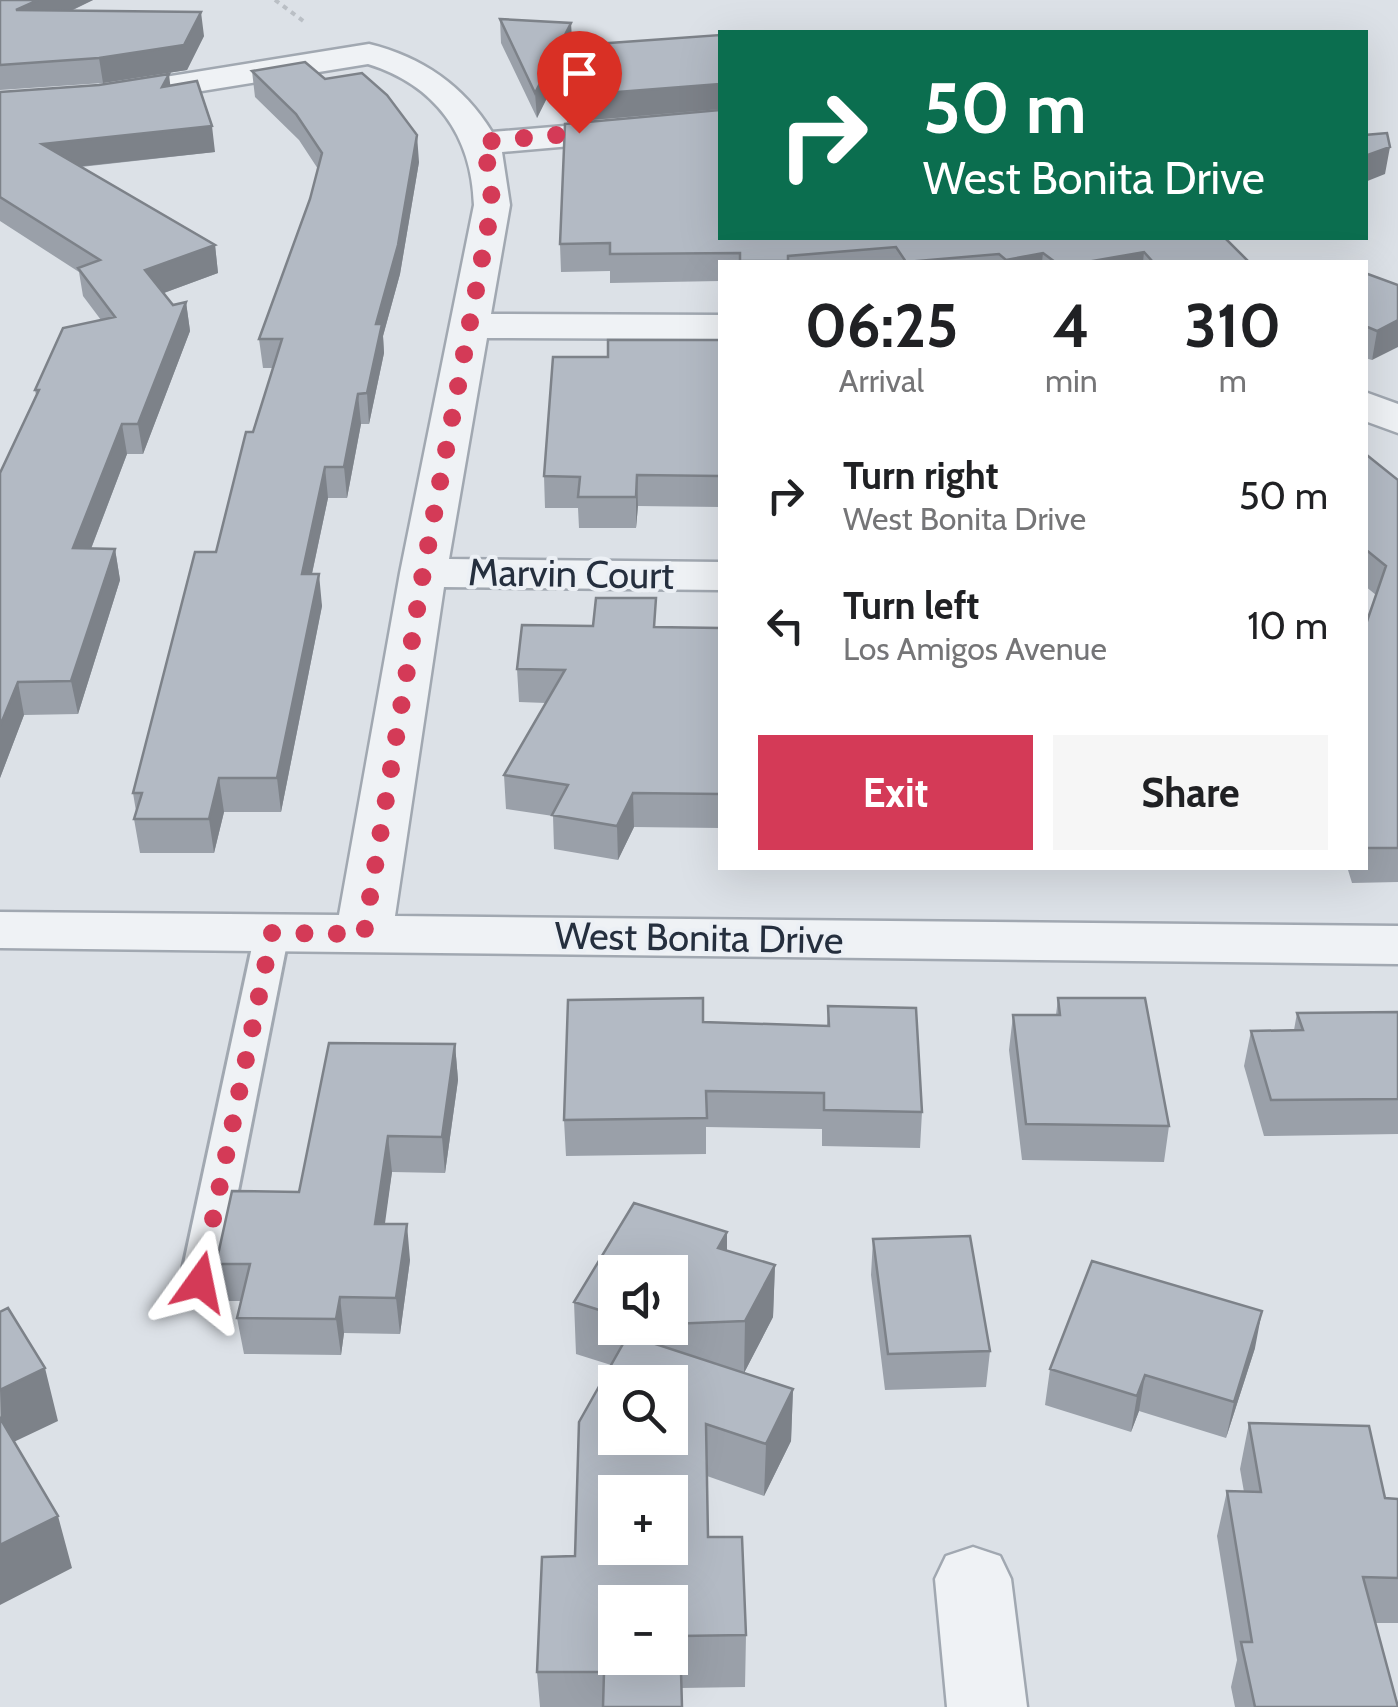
<!DOCTYPE html>
<html lang="en">
<head>
<meta charset="utf-8">
<style>
	body { margin:0; font-family:Cabin,sans-serif; background:#f6f6f6; color:#202124; height:100vh; display:flex; flex-direction:column; font-size:38px; white-space:nowrap }
	* { box-sizing:border-box; margin:0 }
	p { font-size:32px; color:#757577 }
	.icon { flex:none; width:55px; height:55px; fill:none; stroke:currentColor; stroke-width:2; stroke-linecap:round; stroke-linejoin:round }
	.map { position:relative; flex:1; overflow:hidden }
	.panel { position:absolute; left:718px; top:260px; width:650px; height:610px; display:flex; flex-direction:column; background:#fff; border-radius:0px; box-shadow:0 10px 40px #0002 }
	.panel>* { flex:none }
	.hud { position:absolute; left:718px; top:30px; width:650px; height:210px; border-radius:0px; box-shadow:0 10px 40px #0002; background:#0b6e4f; color:#fff; overflow:hidden }
	.controls { position:absolute; left:598px; top:1255px; display:grid; gap:20px }
	.controls a { display:grid; place-items:center; width:90px; height:90px; border-radius:0px; background:#fff; box-shadow:0 10px 40px #0002; font-size:50px }
	.pin { position:absolute; display:grid; place-items:center; width:85px; height:85px; color:#fff; margin:-102px -42px; border-radius:50% 50% 50% 0; rotate:-45deg; box-shadow:0 0 10px #0007 }
	.pin .icon { rotate:45deg }
	.me { position:absolute; width:110px; margin:-55px; rotate:12deg; stroke-linejoin:round; filter:drop-shadow(0 0 8px #0008) }
	.turn { display:flex; align-items:center; gap:35px; height:210px; padding:0 40px; font-size:45px }
	.turn .icon { width:130px; height:130px; stroke-width:2.5 }
	.turn b { display:block; font-size:70px; line-height:85px }
	.eta { display:flex; justify-content:space-evenly; align-items:center; height:170px; text-align:center }
	.eta b { font-size:60px; font-weight:700; line-height:70px }
	.cta { display:flex; gap:20px; margin-top:auto; padding:20px 40px }
	.cta a { flex:1; height:115px; border-radius:0px; background:#d43a57; color:#fff; font-size:40px; font-weight:700; line-height:115px; text-align:center }
	.cta a+a { background:#f6f6f6; color:#202124 }
	ul { padding:0; list-style:none }
	li { display:flex; align-items:center; gap:30px; height:130px; padding:0 40px }
	li div { flex:1 }
	li b { display:block; font-size:38px }
	li em { font-style:normal }
	.map>svg:first-child { display:block }
	.lines { fill:none; stroke-linecap:round; stroke-linejoin:round }
	.service-casing { stroke:#a1a8b1; stroke-width:6 }
	.minor-casing { stroke:#a1a8b1; stroke-width:5 }
	.path { stroke:#babfc5; stroke-width:4; stroke-dasharray:5 5; stroke-linecap:butt }
	.service { fill:#eff2f5; fill-rule:evenodd }
	.minor { fill:#eff2f5; fill-rule:evenodd }
	.wall { fill:#9aa0a9; fill-rule:evenodd }
	.shaded-wall { fill:#7d8289 }
	.building { fill:#b3bac4; stroke:#7d8289; stroke-width:2.5; fill-rule:evenodd }
	.route { stroke:#d43a57; stroke-width:18; stroke-dasharray:0 32.4 }
	.labels { text-anchor:middle; stroke-width:8; stroke-linejoin:round; paint-order:stroke }
	.street-label { font-size:38px; fill:#252f3e; stroke:#ecf0f5 }
</style>
</head>
<body>
<div class="map">
<svg width="1398" height="1707" viewBox="0 0 1398 1707">
	<rect width="100%" height="100%" fill="#dce1e7"/>
	<g class="lines">
		<g class="service-casing">
			<path id="service" d="M 272,922 L 284,925 L 289,933 L 220,1282 L 214,1293 L 200,1297 L 186,1293 L 180,1282 L 255,933 L 260,925 Z"/>
		</g>
		<g class="minor-casing">
			<path id="minor" d="M 369,44 C 422,57 463,85 492,132 L 720,113 L 720,133 L 502,152 L 510,205 L 491,314 L 720,315 L 720,339 L 487,338 L 449,559 L 720,562 L 720,590 L 444,587 L 395,916 L 1398,926 L 1398,964 L 0,948 L 0,912 L 339,915 L 400,573 L 474,205 C 472,136 436,85 368,64 L 103,107 L 0,114 L 0,94 L 103,87 Z
				M 1365,392 L 1398,404 L 1398,433 L 1365,421 Z
				M 973,1547 L 1000,1556 L 1011,1579 L 1027,1707 L 947,1707 L 935,1579 L 946,1556 Z"/>
		</g>
		<path class="path" d="M 275,0 L 306,23"/>
		<use href="#service" class="service"/>
		<use href="#minor" class="minor"/>
	</g>
	<path class="wall" d="M 0,0 L 93,0 L 71,11 L 204,36 L 187,70 L 103,83 L 0,90 Z
		M 500,19 L 571,23 L 572,45 L 720,35 L 720,110 L 567,122 L 567,57 L 537,118 L 501,43 Z
		M 252,71 L 419,162 L 400,274 L 383,336 L 384,353 L 369,424 L 361,424 L 347,498 L 328,498 L 312,574 L 322,606 L 281,812 L 224,812 L 214,853 L 140,853 L 134,819 L 136,811 L 133,793 L 216,552 L 273,368 L 263,368 L 259,339 L 310,199 L 318,169 L 299,140 L 255,97 Z
		M 170,86 L 215,152 L 81,167 L 215,245 L 218,273 L 164,293 L 173,305 L 186,302 L 190,331 L 143,454 L 127,454 L 91,549 L 115,549 L 120,580 L 78,714 L 24,715 L 0,778 L 0,473 L 36,395 L 35,390 L 101,320 L 83,296 L 79,272 L 0,221 L 0,92 Z
		M 1225,238 L 1249,262 L 720,262 L 720,281 L 610,283 L 610,271 L 561,272 L 560,244 Z
		M 1365,273 L 1398,285 L 1372,360 L 1365,358 Z
		M 720,340 L 720,507 L 638,506 L 636,528 L 579,528 L 578,508 L 545,508 L 544,476 L 608,357 Z
		M 1365,457 L 1398,480 L 1398,882 L 1352,883 L 1348,870 L 1114,870 L 1114,868 L 1365,868 L 1365,627 L 1376,595 L 1365,586 Z
		M 656,627 L 720,628 L 720,828 L 634,827 L 618,860 L 554,849 L 553,816 L 506,809 L 504,775 L 546,703 L 519,702 L 517,669 Z
		M 1058,998 L 1169,1126 L 1164,1162 L 1022,1160 L 1009,1050 L 1013,1015 L 1056,1015 Z
		M 828,1006 L 922,1112 L 920,1148 L 822,1146 L 822,1129 L 706,1127 L 706,1154 L 566,1156 L 564,1120 L 703,1022 L 827,1026 Z
		M 1398,1012 L 1398,1134 L 1264,1136 L 1244,1066 L 1251,1031 L 1294,1030 L 1297,1013 Z
		M 455,1044 L 458,1080 L 445,1173 L 392,1172 L 384,1224 L 410,1260 L 400,1334 L 344,1333 L 341,1355 L 244,1354 L 237,1318 L 241,1301 L 222,1301 L 216,1264 L 299,1192 Z
		M 634,1203 L 727,1232 L 727,1251 L 775,1265 L 773,1317 L 744,1373 L 793,1389 L 791,1441 L 764,1496 L 707,1476 L 708,1537 L 742,1537 L 746,1635 L 745,1687 L 681,1688 L 682,1707 L 540,1707 L 537,1672 L 542,1557 L 575,1556 L 579,1422 L 611,1365 L 576,1354 L 574,1302 ZM 615,1272 L 670,1272 L 670,1328 L 615,1328 ZM 615,1382 L 670,1382 L 670,1438 L 615,1438 ZM 615,1492 L 670,1492 L 670,1548 L 615,1548 ZM 615,1602 L 670,1602 L 670,1658 L 615,1658 Z
		M 873,1239 L 990,1351 L 986,1387 L 885,1390 L 871,1275 Z
		M 1255,1348 L 1226,1438 L 1139,1411 L 1131,1432 L 1045,1405 L 1050,1369 Z
		M 1249,1423 L 1385,1498 L 1398,1499 L 1398,1623 L 1375,1623 L 1398,1707 L 1235,1707 L 1231,1687 L 1237,1660 L 1217,1536 L 1227,1491 L 1244,1492 L 1240,1469 Z"/>
	<path class="shaded-wall" d="M 38,0 L 93,0 L 20,35 L 16,10 Z
		M 201,12 L 204,36 L 187,70 L 103,83 L 99,58 Z
		M 571,23 L 572,48 L 537,118 L 535,93 Z
		M 169,74 L 172,100 L 162,87 Z
		M 720,83 L 720,109 L 567,122 L 566,96 Z
		M 212,126 L 215,152 L 47,170 L 42,144 Z
		M 417,135 L 419,162 L 400,274 L 383,336 L 384,353 L 369,424 L 367,393 L 376,324 Z
		M 1390,147 L 1385,174 L 1365,182 L 1365,156 Z
		M 215,245 L 218,273 L 150,298 L 145,270 Z
		M 1144,252 L 1143,262 L 1087,262 Z
		M 1043,253 L 1042,262 L 1006,262 L 1006,260 Z
		M 186,302 L 190,331 L 143,454 L 138,424 Z
		M 1398,320 L 1398,347 L 1372,360 L 1377,331 Z
		M 358,394 L 361,424 L 347,498 L 344,467 Z
		M 122,424 L 127,454 L 79,580 L 73,548 Z
		M 325,467 L 328,498 L 305,606 L 302,574 Z
		M 637,475 L 638,506 L 636,528 L 636,497 Z
		M 115,549 L 120,580 L 78,714 L 71,681 Z
		M 319,574 L 322,606 L 281,812 L 277,778 Z
		M 18,682 L 24,715 L 0,778 L 0,726 Z
		M 219,778 L 224,812 L 214,853 L 209,819 Z
		M 633,793 L 634,827 L 618,860 L 617,826 Z
		M 455,1044 L 458,1080 L 445,1173 L 442,1137 Z
		M 388,1136 L 392,1172 L 380,1260 L 375,1224 Z
		M 407,1224 L 410,1260 L 400,1334 L 396,1298 Z
		M 727,1232 L 727,1283 L 718,1248 Z
		M 775,1265 L 773,1317 L 744,1373 L 745,1321 Z
		M 340,1297 L 344,1333 L 341,1355 L 336,1319 Z
		M 1262,1311 L 1255,1348 L 1226,1438 L 1234,1402 Z
		M 45,1368 L 58,1421 L 1,1448 L 0,1390 Z
		M 1145,1375 L 1139,1411 L 1131,1432 L 1137,1396 Z
		M 793,1389 L 791,1441 L 764,1496 L 766,1444 Z
		M 58,1516 L 72,1568 L 0,1605 L 0,1545 Z"/>
	<path class="building" d="M 0,0 L 38,0 L 16,10 L 201,12 L 184,45 L 99,58 L 0,65 Z
		M 500,19 L 571,23 L 535,93 Z
		M 720,35 L 720,84 L 566,96 L 568,46 Z
		M 305,62 L 325,79 L 362,73 L 387,95 L 417,135 L 398,245 L 376,324 L 382,324 L 367,393 L 358,394 L 344,467 L 325,467 L 302,574 L 319,574 L 277,778 L 219,778 L 209,819 L 134,819 L 142,793 L 133,793 L 195,552 L 216,552 L 246,432 L 253,432 L 282,339 L 259,339 L 310,199 L 322,153 L 296,114 L 252,71 Z
		M 169,74 L 162,87 L 197,81 L 212,126 L 42,144 L 215,245 L 145,270 L 173,305 L 186,302 L 138,424 L 122,424 L 73,548 L 115,549 L 71,681 L 18,682 L 0,726 L 0,473 L 39,390 L 35,390 L 63,328 L 115,317 L 78,268 L 100,260 L 0,197 L 0,92 L 99,85 Z
		M 720,110 L 720,238 L 1225,238 L 1249,262 L 1153,262 L 1144,252 L 1087,262 L 1055,262 L 1043,253 L 1006,260 L 999,254 L 906,262 L 896,247 L 788,256 L 788,261 L 740,261 L 740,253 L 610,254 L 610,243 L 560,244 L 565,124 Z
		M 1387,133 L 1390,147 L 1365,156 L 1365,135 Z
		M 1365,273 L 1398,285 L 1398,320 L 1377,331 L 1365,326 Z
		M 608,340 L 720,340 L 720,476 L 637,475 L 636,497 L 578,497 L 580,477 L 544,476 L 553,357 L 608,357 Z
		M 1368,456 L 1398,480 L 1398,848 L 1365,848 L 1365,627 L 1386,566 L 1365,549 L 1365,457 Z
		M 596,598 L 656,598 L 654,627 L 720,628 L 720,794 L 633,793 L 617,826 L 552,815 L 568,785 L 504,775 L 565,670 L 517,669 L 522,625 L 593,626 Z
		M 703,998 L 703,1022 L 829,1026 L 828,1006 L 916,1008 L 922,1112 L 824,1110 L 824,1093 L 706,1091 L 707,1118 L 564,1120 L 568,1000 Z
		M 1058,998 L 1145,998 L 1169,1126 L 1026,1124 L 1013,1015 L 1060,1015 Z
		M 1398,1012 L 1398,1099 L 1271,1100 L 1251,1031 L 1303,1030 L 1297,1013 Z
		M 329,1043 L 455,1044 L 442,1137 L 388,1136 L 375,1224 L 407,1224 L 396,1298 L 340,1297 L 336,1319 L 237,1318 L 250,1264 L 216,1264 L 232,1191 L 299,1192 Z
		M 634,1203 L 727,1232 L 718,1248 L 775,1265 L 745,1321 L 670,1324 L 670,1272 L 615,1272 L 615,1315 L 574,1302 Z
		M 970,1236 L 990,1351 L 888,1354 L 873,1239 Z
		M 1092,1261 L 1262,1311 L 1234,1402 L 1145,1375 L 1137,1396 L 1050,1369 Z
		M 8,1308 L 45,1368 L 0,1390 L 0,1312 Z
		M 628,1335 L 793,1389 L 766,1444 L 706,1424 L 708,1537 L 742,1537 L 746,1635 L 680,1636 L 682,1707 L 603,1707 L 604,1672 L 537,1672 L 542,1557 L 575,1556 L 579,1422 ZM 615,1382 L 670,1382 L 670,1438 L 615,1438 ZM 615,1492 L 670,1492 L 670,1548 L 615,1548 ZM 615,1602 L 670,1602 L 670,1658 L 615,1658 Z
		M 0,1418 L 58,1516 L 0,1545 Z
		M 1249,1423 L 1369,1426 L 1385,1498 L 1398,1499 L 1398,1578 L 1363,1577 L 1398,1707 L 1255,1707 L 1241,1642 L 1252,1642 L 1227,1491 L 1261,1492 Z"/>
	<g class="lines">
		<path class="route" d="M 200,1282 L 272,933 L 364,934 L 423,573 L 492,205 L 490,172 L 481,142 L 579,133"/>
	</g>
	<g class="labels">
		<g class="street-label">
			<text transform="translate(571 574) rotate(1)" y="13">Marvin Court</text>
			<text transform="translate(699 938) rotate(1)" y="13">West Bonita Drive</text>
		</g>
	</g>
</svg>
<div class="controls">
<a><svg class="icon" aria-label="sound" viewBox="0 0 24 24"><path d="M4 9h4l5-4v14l-5-4H4zM17 9q2 3 0 6"/></svg></a>
<a><svg class="icon" aria-label="search" viewBox="0 0 24 24"><circle cx="10" cy="10" r="6"/><path d="M15 15l6 6"/></svg></a>
<a>+</a>
<a>−</a>
</div>
<div class="pin" style="left:579px;top:133px;background:#d93025"><svg class="icon" aria-label="arrive" viewBox="0 0 24 24"><path d="M6 21V4h12l-3 4 3 4H6"/></svg></div>
<svg class="me" style="left:200px;top:1282px" viewBox="-20 -20 40 40"><path d="M0-17L14 15 0 8-14 15z" fill="#d43a57" stroke="#fff" stroke-width="4"/></svg>
<div class="hud">
<div class="turn"><svg class="icon" aria-label="right" viewBox="0 0 24 24"><path d="M7 20v-9h11M14 6l5 5-5 5"/></svg><div><b>50 m</b>West Bonita Drive</div></div>
</div>
<section class="panel">
<div class="eta">
<div><b>06:25</b><p>Arrival</p></div>
<div><b>4</b><p>min</p></div>
<div><b>310</b><p>m</p></div>
</div>
<ul>
<li><svg class="icon" aria-label="right" viewBox="0 0 24 24"><path d="M7 20v-9h11M14 6l5 5-5 5"/></svg><div><b>Turn right</b><p>West Bonita Drive</p></div><em>50 m</em></li>
<li><svg class="icon" aria-label="left" viewBox="0 0 24 24"><path d="M17 20v-9H6M10 6l-5 5 5 5"/></svg><div><b>Turn left</b><p>Los Amigos Avenue</p></div><em>10 m</em></li>
</ul>
<div class="cta"><a>Exit</a><a>Share</a></div>
</section>
</div>
</body>
</html>
